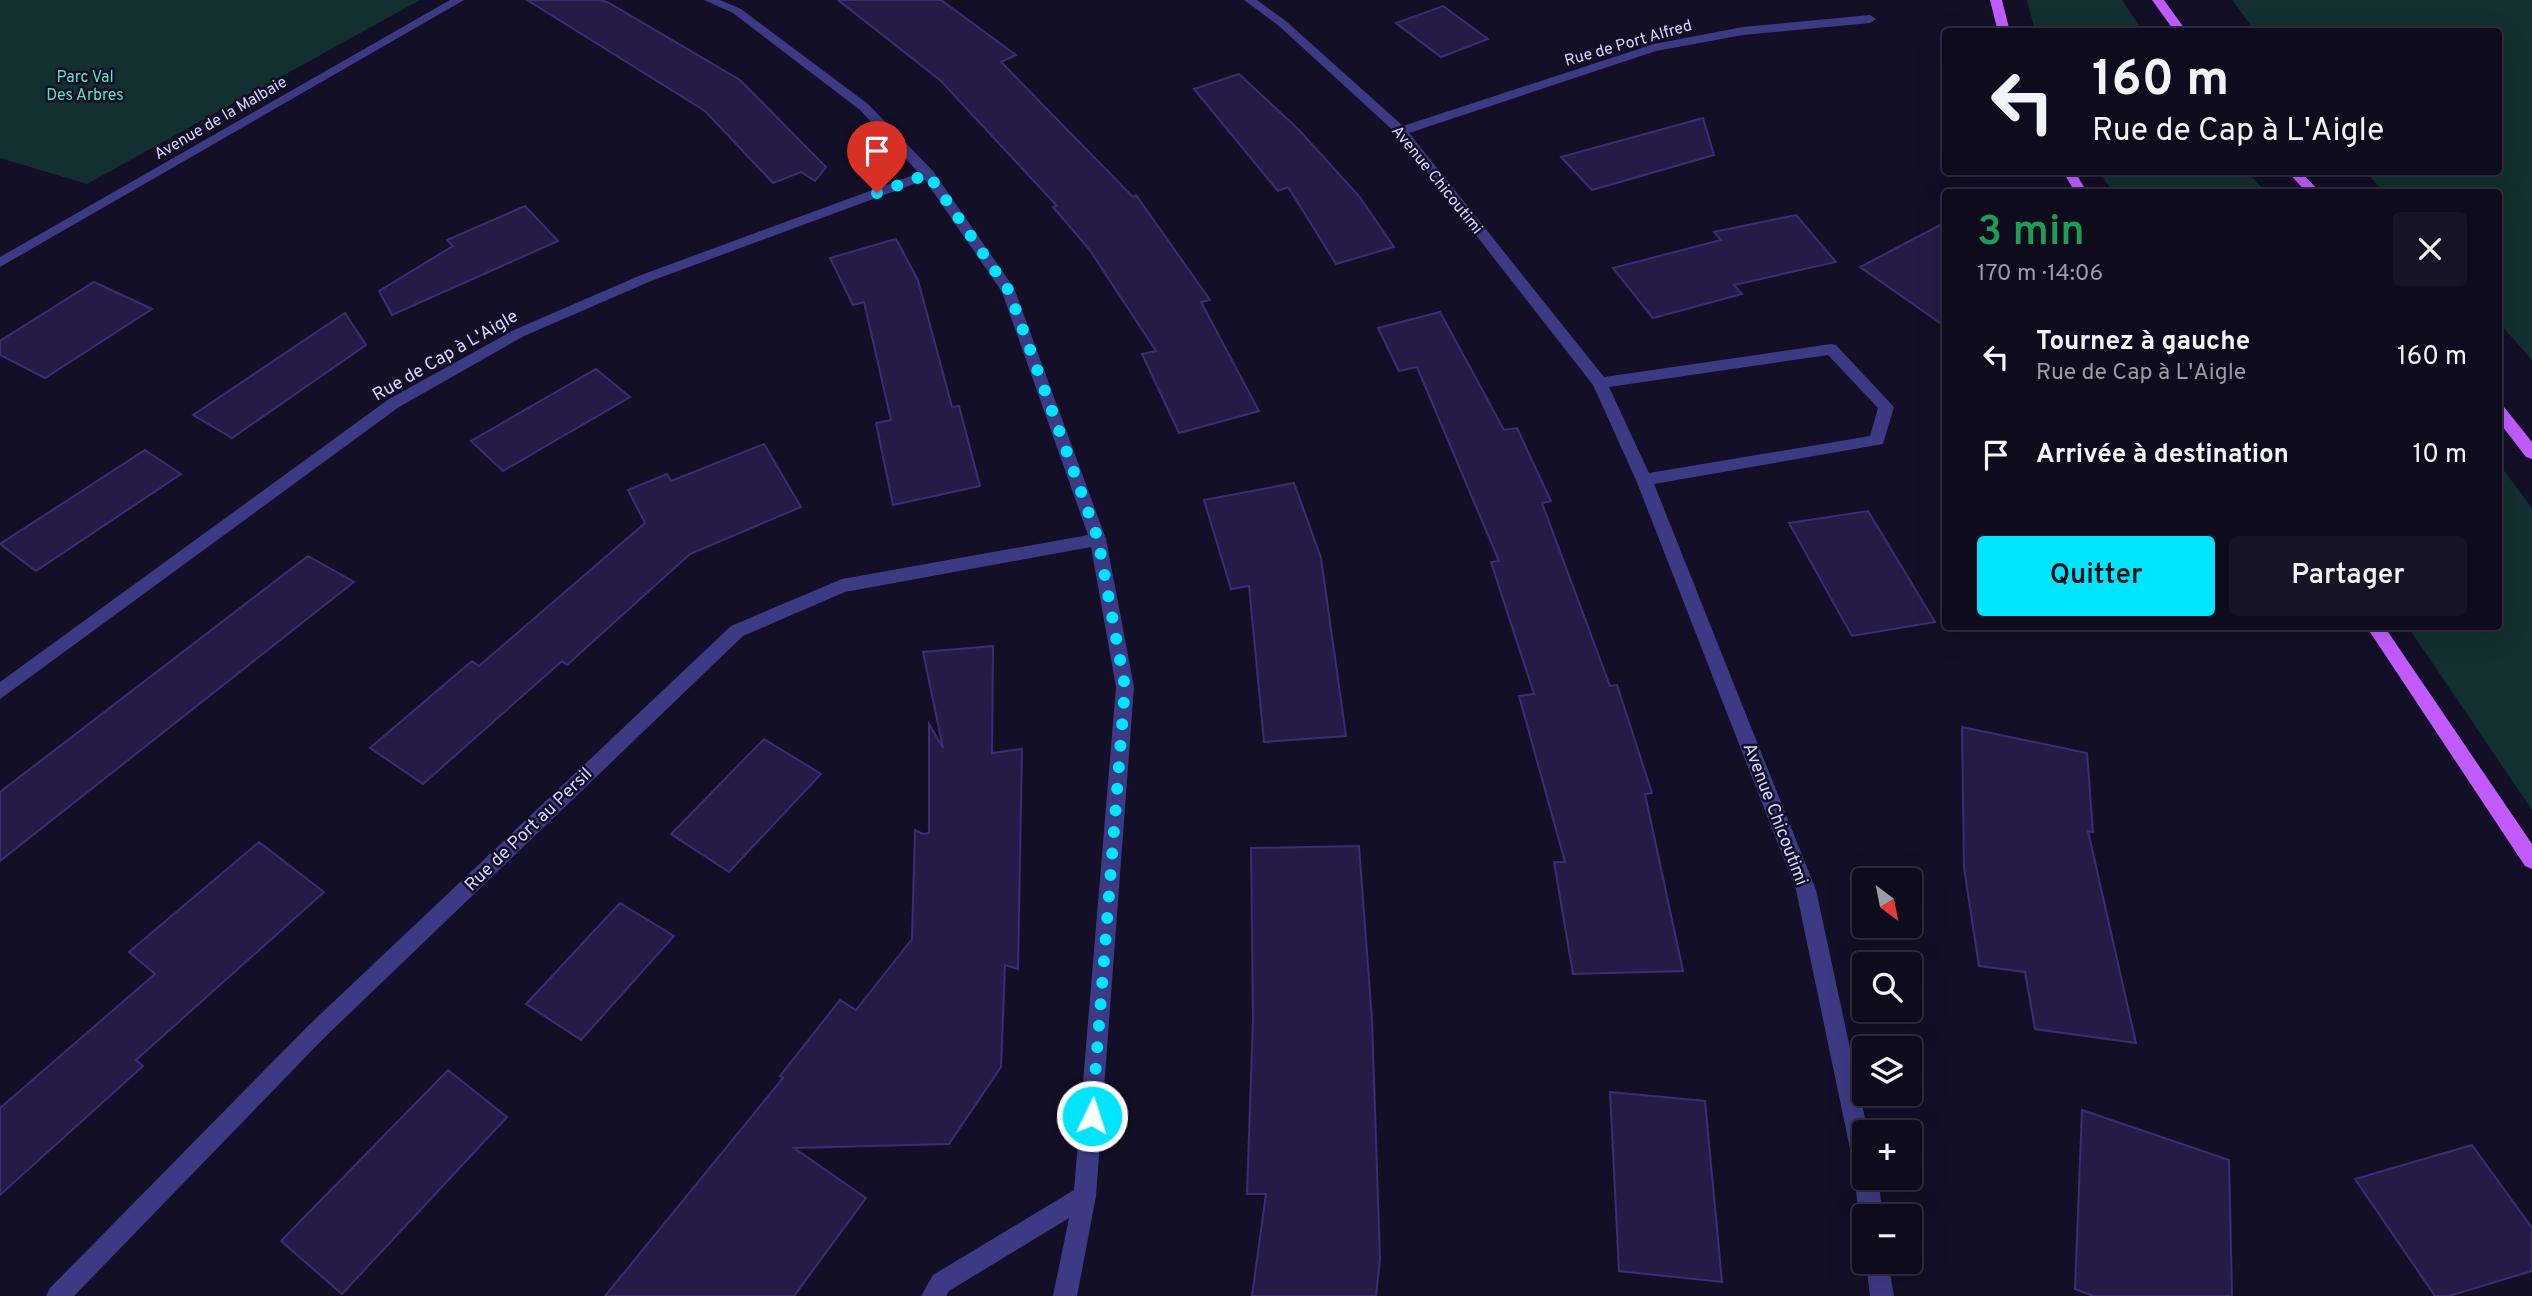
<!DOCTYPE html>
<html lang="fr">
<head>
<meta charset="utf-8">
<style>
	body { margin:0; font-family:Overpass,sans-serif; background:#171425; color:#f1f3f6; height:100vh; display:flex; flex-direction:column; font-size:26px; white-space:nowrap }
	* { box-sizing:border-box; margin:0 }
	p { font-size:23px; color:#9b9ba3 }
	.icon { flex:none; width:38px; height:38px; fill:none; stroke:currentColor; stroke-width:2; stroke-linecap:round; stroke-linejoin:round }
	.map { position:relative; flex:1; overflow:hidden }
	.panel { position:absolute; left:1942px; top:189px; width:560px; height:441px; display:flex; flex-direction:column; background:#0e0b1c; border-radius:7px; box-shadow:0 7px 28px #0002,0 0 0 2px #2e2b3b }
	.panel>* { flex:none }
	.hud { position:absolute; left:1942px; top:28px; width:560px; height:147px; border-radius:7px; box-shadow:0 7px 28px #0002,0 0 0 2px #2e2b3b; background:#0e0b1c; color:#f1f3f6; overflow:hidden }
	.needle { width:46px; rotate:148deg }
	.buttons { position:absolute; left:1852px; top:868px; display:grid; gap:14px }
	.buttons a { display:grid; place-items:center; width:70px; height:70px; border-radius:7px; background:#0e0b1c; box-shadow:0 7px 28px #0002,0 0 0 2px #2e2b3b; font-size:35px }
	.pin { position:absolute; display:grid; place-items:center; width:60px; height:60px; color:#fff; margin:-72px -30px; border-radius:50% 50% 50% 0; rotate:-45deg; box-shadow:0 0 7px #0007 }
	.pin .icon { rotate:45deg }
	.me { position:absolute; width:77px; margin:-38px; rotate:4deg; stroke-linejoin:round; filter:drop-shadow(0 0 5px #0008) }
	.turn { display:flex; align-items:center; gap:24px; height:147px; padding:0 35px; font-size:32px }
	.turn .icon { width:91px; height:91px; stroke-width:2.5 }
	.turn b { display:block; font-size:49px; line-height:60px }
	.round { display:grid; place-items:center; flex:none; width:74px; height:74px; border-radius:7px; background:#171425 }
	.summary { display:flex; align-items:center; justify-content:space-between; height:119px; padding:0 35px }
	h1 { font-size:42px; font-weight:600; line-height:52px; color:#1e9e55 }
	.button { display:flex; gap:14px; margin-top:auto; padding:14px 35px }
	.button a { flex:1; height:80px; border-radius:7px; background:#00e5ff; color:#111; font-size:28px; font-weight:600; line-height:80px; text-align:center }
	.button a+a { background:#171425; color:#f1f3f6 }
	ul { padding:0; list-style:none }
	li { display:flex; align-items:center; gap:21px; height:98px; padding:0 35px }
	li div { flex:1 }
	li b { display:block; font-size:26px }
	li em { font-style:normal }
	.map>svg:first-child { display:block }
	.green { fill:#12302f }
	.building { fill:#241b47; stroke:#3b2d73; stroke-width:2 }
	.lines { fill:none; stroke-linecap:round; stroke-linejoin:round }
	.minor { fill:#3d3a85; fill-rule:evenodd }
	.major { fill:#c25bff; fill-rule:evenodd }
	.route { stroke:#00e5ff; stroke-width:12; stroke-dasharray:0 21.6 }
	.labels { text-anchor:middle; stroke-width:5; stroke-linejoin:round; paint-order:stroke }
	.far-street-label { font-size:16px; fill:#d9d4ff; stroke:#130f26 }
	.far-park-label { font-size:16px; fill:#5fe0c0; stroke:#130f26 }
	.street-label { font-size:18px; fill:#d9d4ff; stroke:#130f26 }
</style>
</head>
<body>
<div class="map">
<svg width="2532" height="1296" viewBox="0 0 2532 1296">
	<rect width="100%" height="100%" fill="#130f26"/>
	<path class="green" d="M 0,0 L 420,0 L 87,184 L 0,158 Z
		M 2027,0 L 2122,0 L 2143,31 L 2035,31 Z
		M 2232,0 L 2532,0 L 2532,360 L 2499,323 L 2499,192 L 2384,192 L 2365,172 L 2499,172 L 2499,32 L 2255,31 Z
		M 2099,172 L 2247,172 L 2266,192 L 2113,192 Z
		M 2499,464 L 2532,508 L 2532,810 L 2408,627 L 2499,626 Z"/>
	<path class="building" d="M 527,0 L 601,0 L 609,3 L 740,80 L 826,167 L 815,181 L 801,172 L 773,183 L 705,111 Z
		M 838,0 L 941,0 L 1016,55 L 1001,62 L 1133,197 L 1136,195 L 1210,300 L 1201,302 L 1259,411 L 1179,433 L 1142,354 L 1156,351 L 1089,249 L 1053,207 L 1057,206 L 941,81 Z
		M 1443,6 L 1488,39 L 1441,57 L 1396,23 Z
		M 1239,74 L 1299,130 L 1359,196 L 1394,247 L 1336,264 L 1288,187 L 1278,191 L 1194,89 Z
		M 1703,118 L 1714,155 L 1592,190 L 1561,157 Z
		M 525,206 L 558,241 L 392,315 L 379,291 L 453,246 L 447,240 Z
		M 1796,215 L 1836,262 L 1734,285 L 1742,294 L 1653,318 L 1613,268 L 1721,240 L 1714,232 Z
		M 1946,222 L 1946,327 L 1860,267 Z
		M 896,239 L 918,280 L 952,407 L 959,406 L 980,486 L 893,505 L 876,423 L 891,420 L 864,302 L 853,305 L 830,258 Z
		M 94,282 L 152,309 L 45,378 L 0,355 L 0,341 Z
		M 1440,312 L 1504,430 L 1517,428 L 1551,501 L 1542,503 L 1610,686 L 1617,685 L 1652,793 L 1645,794 L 1683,971 L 1573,974 L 1554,862 L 1565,862 L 1519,696 L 1534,694 L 1491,562 L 1499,561 L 1417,367 L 1399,371 L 1378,328 Z
		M 345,313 L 366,345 L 232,438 L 193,415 Z
		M 596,369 L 630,397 L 503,471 L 471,441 Z
		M 764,444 L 801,507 L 690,554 L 567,665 L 562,661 L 423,784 L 370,748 L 472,661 L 479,666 L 645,523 L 628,490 L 667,474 L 671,481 Z
		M 145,450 L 181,474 L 36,571 L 0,544 Z
		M 1294,483 L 1321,558 L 1346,736 L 1264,742 L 1249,586 L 1231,589 L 1204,500 Z
		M 1868,511 L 1935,622 L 1852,636 L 1789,523 Z
		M 308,556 L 354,582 L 0,861 L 0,792 Z
		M 993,646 L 992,753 L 1022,749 L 1018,969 L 1005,965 L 1001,1067 L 949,1144 L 794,1148 L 866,1198 L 794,1296 L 605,1296 L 783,1078 L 780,1076 L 840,1000 L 856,1010 L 912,939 L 915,830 L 923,834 L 929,833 L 929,724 L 943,748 L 923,652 Z
		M 1962,727 L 2087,753 L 2093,832 L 2088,831 L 2136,1043 L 2035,1029 L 2025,972 L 1979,966 L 1964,868 Z
		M 764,739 L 821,774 L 729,872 L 671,834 Z
		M 259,842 L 324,892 L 136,1060 L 143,1066 L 0,1195 L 0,1108 L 155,974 L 129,952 Z
		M 1359,846 L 1372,1020 L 1380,1259 L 1376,1296 L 1252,1296 L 1266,1194 L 1247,1194 L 1253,1019 L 1251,848 Z
		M 620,903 L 674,936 L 581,1040 L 526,1004 Z
		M 448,1070 L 507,1117 L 342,1294 L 281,1241 Z
		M 1610,1092 L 1705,1101 L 1722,1282 L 1619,1271 Z
		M 2082,1110 L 2229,1160 L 2232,1296 L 2093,1296 L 2075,1289 Z
		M 2472,1145 L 2532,1228 L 2532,1271 L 2449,1296 L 2435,1296 L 2355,1179 Z"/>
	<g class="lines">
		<path class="minor" d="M 450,0 L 464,0 L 0,267 L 0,257 Z
			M 704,0 L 720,0 L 741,9 L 868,104 L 933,171 L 1014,288 L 1106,539 L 1134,687 L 1096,1196 L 1077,1296 L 1053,1296 L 1069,1218 L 949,1291 L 946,1296 L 921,1296 L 933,1275 L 1074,1190 L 1116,687 L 1091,547 L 845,592 L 743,636 L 324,1038 L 74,1296 L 46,1296 L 50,1288 L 310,1024 L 731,626 L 842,579 L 1088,535 L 1002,292 L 925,180 L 651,281 L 524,336 L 399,407 L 0,699 L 0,682 L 389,399 L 514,330 L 641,275 L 919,173 L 860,110 L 733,13 Z
			M 1244,0 L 1257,0 L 1287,22 L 1403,126 L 1654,44 L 1743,27 L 1870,15 L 1876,19 L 1870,23 L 1743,35 L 1656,51 L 1409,133 L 1604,377 L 1831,344 L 1836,345 L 1894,407 L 1883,444 L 1654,484 L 1816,890 L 1868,1132 L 1864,1132 L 1864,1178 L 1878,1178 L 1883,1216 L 1864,1216 L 1864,1224 C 1858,1210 1853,1185 1858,1172 L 1853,1163 L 1796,890 L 1636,480 L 1593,385 L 1397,134 L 1279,26 ZM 1828,355 L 1878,408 L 1870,436 L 1649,473 L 1609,387 Z
			M 1866,1262 L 1888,1262 L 1894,1296 L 1870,1296 Z"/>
		<path class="major" d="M 1990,0 L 2002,0 L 2010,32 L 1998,32 Z
			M 2152,0 L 2164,0 L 2187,32 L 2175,32 Z
			M 2063,172 L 2075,172 L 2087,192 L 2075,192 Z
			M 2288,172 L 2301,172 L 2320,192 L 2306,192 Z
			M 2499,406 L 2504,407 L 2532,442 L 2532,459 L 2526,457 L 2499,422 Z
			M 2366,626 L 2384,626 L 2532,844 L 2532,869 L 2525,866 Z"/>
	</g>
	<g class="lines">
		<path class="route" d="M 877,193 L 928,174 L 1009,291 L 1098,539 L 1125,687 L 1092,1116"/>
	</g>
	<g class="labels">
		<g class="far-street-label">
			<text transform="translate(1628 42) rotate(-16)" y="6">Rue de Port Alfred</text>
			<text transform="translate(220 117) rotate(-30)" y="6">Avenue de la Malbaie</text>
			<text transform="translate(1438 179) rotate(51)" y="6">Avenue Chicoutimi</text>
		</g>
		<g class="far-park-label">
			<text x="85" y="82">Parc Val<tspan x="85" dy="18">Des Arbres</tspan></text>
		</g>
		<g class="street-label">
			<text transform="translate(445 355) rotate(-30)" y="6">Rue de Cap à L'Aigle</text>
			<text transform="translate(1776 814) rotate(69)" y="6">Avenue Chicoutimi</text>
			<text transform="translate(528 829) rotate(-44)" y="6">Rue de Port au Persil</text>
		</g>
	</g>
</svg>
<div class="buttons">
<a><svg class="needle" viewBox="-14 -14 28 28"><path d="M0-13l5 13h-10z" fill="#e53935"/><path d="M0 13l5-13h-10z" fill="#9b9ba3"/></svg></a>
<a><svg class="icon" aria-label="search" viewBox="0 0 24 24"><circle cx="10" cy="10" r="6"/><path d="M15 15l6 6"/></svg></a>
<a><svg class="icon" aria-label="layers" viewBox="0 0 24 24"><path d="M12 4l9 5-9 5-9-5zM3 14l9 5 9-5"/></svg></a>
<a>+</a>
<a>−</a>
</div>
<div class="pin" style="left:877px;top:193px;background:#d93025"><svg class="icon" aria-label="arrive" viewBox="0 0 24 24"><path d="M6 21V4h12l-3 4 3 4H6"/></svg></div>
<svg class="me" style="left:1092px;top:1116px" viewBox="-20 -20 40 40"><circle r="17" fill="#00e5ff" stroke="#fff" stroke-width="3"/><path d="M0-11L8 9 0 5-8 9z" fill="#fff"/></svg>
<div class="hud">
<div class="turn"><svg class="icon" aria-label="left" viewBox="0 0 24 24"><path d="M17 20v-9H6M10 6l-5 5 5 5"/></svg><div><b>160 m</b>Rue de Cap à L'Aigle</div></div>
</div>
<section class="panel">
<div class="summary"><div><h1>3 min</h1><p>170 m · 14:06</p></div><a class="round"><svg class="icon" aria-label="close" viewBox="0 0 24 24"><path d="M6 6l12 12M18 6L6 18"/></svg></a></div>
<ul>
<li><svg class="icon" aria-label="left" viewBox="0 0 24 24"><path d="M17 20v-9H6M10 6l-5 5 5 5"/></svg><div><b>Tournez à gauche</b><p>Rue de Cap à L'Aigle</p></div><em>160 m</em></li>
<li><svg class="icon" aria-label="arrive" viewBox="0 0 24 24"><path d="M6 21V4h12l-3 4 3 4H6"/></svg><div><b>Arrivée à destination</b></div><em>10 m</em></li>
</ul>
<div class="button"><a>Quitter</a><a>Partager</a></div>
</section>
</div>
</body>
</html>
